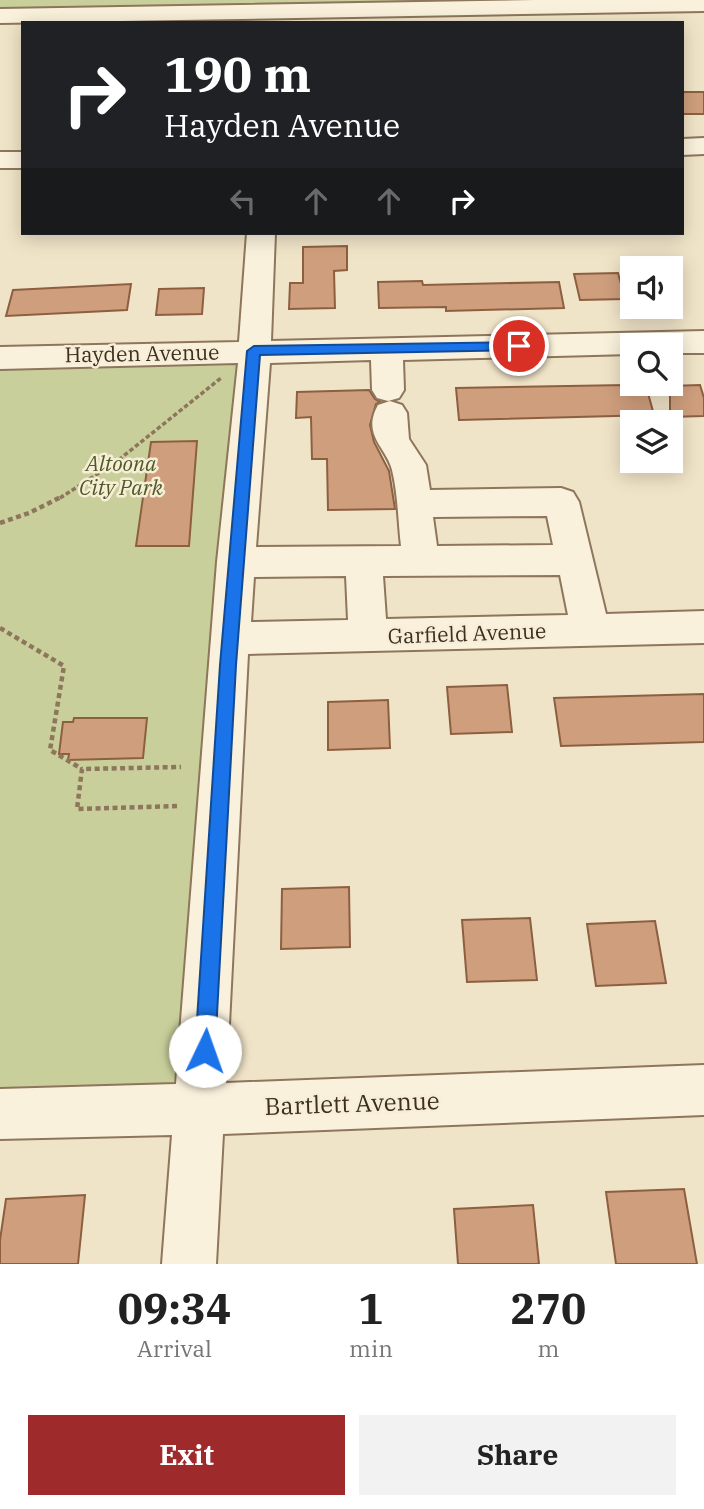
<!DOCTYPE html>
<html lang="en">
<head>
<meta charset="utf-8">
<style>
	body { margin:0; font-family:"IBM Plex Serif",serif; background:#f2f2f2; color:#222; height:100vh; display:flex; flex-direction:column; font-size:26px; white-space:nowrap }
	* { box-sizing:border-box; margin:0 }
	p { font-size:23px; color:#767676 }
	.icon { flex:none; width:38px; height:38px; fill:none; stroke:currentColor; stroke-width:2; stroke-linecap:round; stroke-linejoin:round }
	.map { position:relative; height:1264px; overflow:hidden }
	.side { display:flex; flex-direction:column; background:#fff; flex:1 }
	.side>* { flex:none }
	.hud { position:absolute; left:21px; top:21px; width:663px; height:214px; border-radius:0px; box-shadow:0 4px 18px #0003; background:#202124; color:#fff; overflow:hidden }
	.buttons { position:absolute; left:620px; top:256px; display:grid; gap:14px }
	.buttons a { display:grid; place-items:center; width:63px; height:63px; border-radius:0px; background:#fff; box-shadow:0 4px 18px #0003; font-size:35px }
	.pin { position:absolute; display:grid; place-items:center; width:60px; height:60px; color:#fff; margin:-30px; border:4px solid #fff; border-radius:50%; box-shadow:0 2px 7px #0007 }
	.me { position:absolute; width:77px; margin:-38px; rotate:3deg; stroke-linejoin:round; filter:drop-shadow(0 0 5px #0008) }
	.turn { display:flex; align-items:center; gap:24px; height:147px; padding:0 28px; font-size:32px }
	.turn .icon { width:91px; height:91px; stroke-width:2.5 }
	.turn b { display:block; font-size:49px; line-height:60px }
	.lanes { display:flex; align-items:center; height:66px; padding:0 28px; background:#0003; justify-content:center; gap:35px; direction:ltr }
	.lanes .off { opacity:.35 }
	.eta { display:flex; justify-content:space-evenly; align-items:center; height:119px; text-align:center }
	.eta b { font-size:42px; font-weight:700; line-height:49px }
	.primary-button { display:flex; gap:14px; margin-top:auto; padding:14px 28px }
	.primary-button a { flex:1; height:80px; border-radius:0px; background:#9e2a2b; color:#fff; font-size:28px; font-weight:700; line-height:80px; text-align:center }
	.primary-button a+a { background:#f2f2f2; color:#222 }
	.map>svg:first-child { display:block }
	.green { fill:#c9cf9b }
	.building { fill:#cf9f7d; stroke:#8d5f41; stroke-width:2 }
	.lines { fill:none; stroke-linecap:round; stroke-linejoin:round }
	.minor-casing { stroke:#8d765c; stroke-width:4 }
	.path-far1 { stroke:#8d765c; stroke-width:3.5; stroke-dasharray:4.5 2.5; stroke-linecap:butt }
	.path { stroke:#8d765c; stroke-width:4.5; stroke-dasharray:5 3.5; stroke-linecap:butt }
	.minor { fill:#faf1dc; fill-rule:evenodd }
	.route { fill:#1a73e8; stroke:#114b97; stroke-width:2 }
	.labels { text-anchor:middle; stroke-width:5; stroke-linejoin:round; paint-order:stroke }
	.street-label { font-size:21px; fill:#3d2e20; stroke:#f7eed8 }
	.park-label { font-size:21px; font-style:italic; fill:#4d5a26; stroke:#f7eed8 }
	.near-street-label { font-size:24px; fill:#3d2e20; stroke:#f7eed8 }
</style>
</head>
<body>
<div class="map">
<svg width="704" height="1264" viewBox="0 0 704 1264">
	<rect width="100%" height="100%" fill="#f0e4c8"/>
	<path class="green" d="M 0,0 L 704,0 L 704,4 L 0,16 Z
		M 254,351 L 199,1110 L 0,1114 L 0,358 Z"/>
	<path class="building" d="M 682,92 L 704,92 L 704,114 L 682,114 Z
		M 347,246 L 347,270 L 334,271 L 335,308 L 289,309 L 290,283 L 303,283 L 303,247 Z
		M 618,273 L 625,299 L 580,300 L 574,274 Z
		M 422,281 L 423,285 L 559,282 L 564,308 L 446,311 L 446,307 L 379,308 L 378,282 Z
		M 131,284 L 127,310 L 6,316 L 13,290 Z
		M 204,288 L 202,314 L 156,315 L 159,289 Z
		M 627,385 L 646,386 L 654,415 L 459,420 L 456,388 Z
		M 700,385 L 704,398 L 704,416 L 670,417 L 670,386 Z
		M 369,390 L 375,399 L 380,402 L 376,404 L 370,425 L 374,442 L 389,471 L 395,509 L 328,510 L 327,459 L 312,459 L 311,417 L 296,418 L 297,392 Z
		M 197,441 L 189,546 L 136,546 L 151,442 Z
		M 507,685 L 512,732 L 451,734 L 447,687 Z
		M 704,694 L 704,742 L 561,746 L 554,698 Z
		M 388,700 L 390,748 L 328,750 L 328,702 Z
		M 74,718 L 147,718 L 143,758 L 68,760 L 69,754 L 59,754 L 63,722 L 73,722 Z
		M 349,887 L 350,947 L 281,949 L 282,889 Z
		M 530,918 L 537,980 L 467,982 L 462,920 Z
		M 655,921 L 666,983 L 596,986 L 587,924 Z
		M 684,1189 L 697,1264 L 616,1264 L 606,1192 Z
		M 85,1195 L 78,1264 L 0,1264 L 0,1240 L 6,1199 Z
		M 533,1205 L 539,1264 L 458,1264 L 454,1209 Z"/>
	<g class="lines">
		<g class="minor-casing">
			<path id="minor" d="M 534,0 L 704,0 L 704,11 L 0,23 L 0,9 Z
				M 704,138 L 704,154 L 682,155 L 682,139 Z
				M 0,152 L 23,152 L 23,168 L 0,168 Z
				M 247,233 L 275,233 L 271,341 L 704,331 L 704,353 L 670,353 L 670,345 L 632,345 L 632,354 L 403,360 L 404,390 L 399,398 L 388,401 L 377,398 L 372,390 L 371,360 L 270,363 L 256,547 L 401,546 C 398,521 398,494 392,470 C 387,448 361,435 378,405 L 390,401 L 402,405 L 407,413 L 409,439 L 426,465 L 430,490 L 561,488 L 573,492 L 579,502 L 606,614 L 704,611 L 704,643 L 248,654 L 226,1083 L 704,1065 L 704,1115 L 223,1134 L 216,1264 L 162,1264 L 172,1135 L 0,1139 L 0,1089 L 176,1084 L 217,562 L 238,363 L 0,369 L 0,347 L 239,342 ZM 547,516 L 553,545 L 437,546 L 433,517 ZM 560,575 L 568,615 L 386,619 L 383,576 ZM 346,576 L 348,620 L 251,622 L 254,577 Z"/>
		</g>
		<path class="path-far1" d="M 60,498 L 116,462 L 221,378"/>
		<path class="path" d="M 0,523 L 29,513 L 63,496
			M 0,628 L 64,666 L 50,750 L 82,769
			M 177,806 L 77,809 L 82,769 L 181,767"/>
		<use href="#minor" class="minor"/>
	</g>
	<path class="route" d="M 519,342 L 525,346 L 519,350 L 260,355 L 236,665 L 215,1051 L 212,1059 L 205,1062 L 198,1059 L 195,1051 L 220,665 L 247,351 L 254,346 Z"/>
	<g class="labels">
		<g class="street-label">
			<text transform="translate(142 354) rotate(-1)" y="7">Hayden Avenue</text>
			<text transform="translate(467 634) rotate(-2)" y="7">Garfield Avenue</text>
		</g>
		<g class="park-label">
			<text x="121" y="471">Altoona<tspan x="121" dy="24">City Park</tspan></text>
		</g>
		<g class="near-street-label">
			<text transform="translate(352 1104) rotate(-2)" y="8">Bartlett Avenue</text>
		</g>
	</g>
</svg>
<div class="buttons">
<a><svg class="icon" aria-label="sound" viewBox="0 0 24 24"><path d="M4 9h4l5-4v14l-5-4H4zM17 9q2 3 0 6"/></svg></a>
<a><svg class="icon" aria-label="search" viewBox="0 0 24 24"><circle cx="10" cy="10" r="6"/><path d="M15 15l6 6"/></svg></a>
<a><svg class="icon" aria-label="layers" viewBox="0 0 24 24"><path d="M12 4l9 5-9 5-9-5zM3 14l9 5 9-5"/></svg></a>
</div>
<div class="pin" style="left:519px;top:346px;background:#d93025"><svg class="icon" aria-label="arrive" viewBox="0 0 24 24"><path d="M6 21V4h12l-3 4 3 4H6"/></svg></div>
<svg class="me" style="left:205px;top:1051px" viewBox="-20 -20 40 40"><circle r="19" fill="#fff"/><path d="M0-13L10 11 0 6-10 11z" fill="#1a73e8"/></svg>
<div class="hud">
<div class="turn"><svg class="icon" aria-label="right" viewBox="0 0 24 24"><path d="M7 20v-9h11M14 6l5 5-5 5"/></svg><div><b>190 m</b>Hayden Avenue</div></div>
<div class="lanes"><svg class="icon off" aria-label="left" viewBox="0 0 24 24"><path d="M17 20v-9H6M10 6l-5 5 5 5"/></svg><svg class="icon off" aria-label="ahead" viewBox="0 0 24 24"><path d="M12 20V5M6 11l6-6 6 6"/></svg><svg class="icon off" aria-label="ahead" viewBox="0 0 24 24"><path d="M12 20V5M6 11l6-6 6 6"/></svg><svg class="icon" aria-label="right" viewBox="0 0 24 24"><path d="M7 20v-9h11M14 6l5 5-5 5"/></svg></div>
</div>
</div>
<section class="side">
<div class="eta">
<div><b>09:34</b><p>Arrival</p></div>
<div><b>1</b><p>min</p></div>
<div><b>270</b><p>m</p></div>
</div>
<div class="primary-button"><a>Exit</a><a>Share</a></div>
</section>
</body>
</html>
